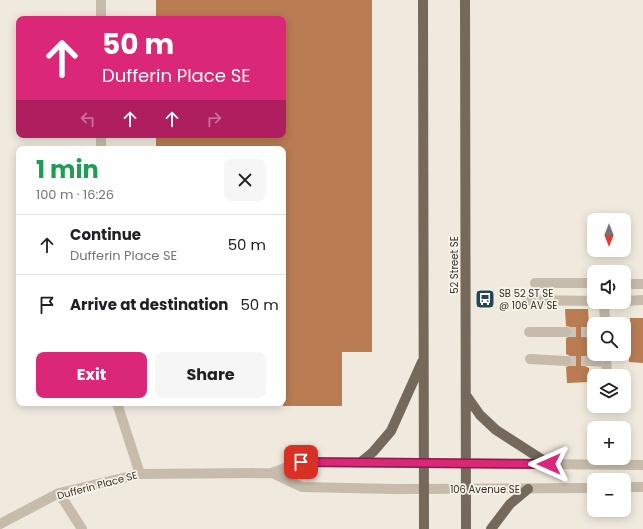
<!DOCTYPE html>
<html lang="en">
<head>
<meta charset="utf-8">
<style>
	body { margin:0; font-family:Poppins,sans-serif; background:#f6f6f6; color:#202124; height:100vh; display:flex; flex-direction:column; font-size:15px; white-space:nowrap }
	* { box-sizing:border-box; margin:0 }
	p { font-size:13px; color:#757577 }
	.icon { flex:none; width:22px; height:22px; fill:none; stroke:currentColor; stroke-width:2; stroke-linecap:round; stroke-linejoin:round }
	.map { position:relative; flex:1; overflow:hidden }
	.side { position:absolute; left:16px; top:146px; width:270px; height:260px; display:flex; flex-direction:column; background:#fff; border-radius:8px; box-shadow:0 2px 10px #0003 }
	.side>* { flex:none }
	.guide { position:absolute; left:16px; top:16px; width:270px; height:122px; border-radius:8px; box-shadow:0 2px 10px #0003; background:#db2777; color:#fff; overflow:hidden }
	.needle { width:26px; rotate:180deg }
	.controls { position:absolute; left:587px; top:213px; display:grid; gap:8px }
	.controls a { display:grid; place-items:center; width:44px; height:44px; border-radius:8px; background:#fff; box-shadow:0 2px 10px #0003; font-size:20px }
	.pin { position:absolute; display:grid; place-items:center; width:34px; height:34px; color:#fff; margin:-17px; border-radius:8px; box-shadow:0 2px 6px #0006 }
	.me { position:absolute; width:44px; margin:-22px; rotate:270deg; stroke-linejoin:round; filter:drop-shadow(0 0 3px #0008) }
	.turn { display:flex; align-items:center; gap:14px; height:84px; padding:0 20px; font-size:18px }
	.turn .icon { width:52px; height:52px; stroke-width:2.5 }
	.turn b { display:block; font-size:28px; line-height:34px }
	.lanes { display:flex; align-items:center; height:38px; padding:0 20px; background:#0003; justify-content:center; gap:20px; direction:ltr }
	.lanes .off { opacity:.35 }
	.round { display:grid; place-items:center; flex:none; width:42px; height:42px; border-radius:8px; background:#f6f6f6 }
	.summary { display:flex; align-items:center; justify-content:space-between; height:68px; padding:0 20px }
	h1 { font-size:24px; font-weight:700; line-height:30px; color:#1e9e55 }
	.cta { display:flex; gap:8px; margin-top:auto; padding:8px 20px }
	.cta a { flex:1; height:46px; border-radius:8px; background:#db2777; color:#fff; font-size:16px; font-weight:700; line-height:46px; text-align:center }
	.cta a+a { background:#f6f6f6; color:#202124 }
	ul { padding:0; list-style:none }
	li { display:flex; align-items:center; gap:12px; height:60px; padding:0 20px; border-top:1px solid #e0e0e0 }
	li div { flex:1 }
	li b { display:block; font-size:15px }
	li em { font-style:normal }
	.map>svg:first-child { display:block }
	.building { fill:#b97c53 }
	.lines { fill:none; stroke-linecap:round; stroke-linejoin:round }
	.minor-tunnel { stroke:#cbc5ba; stroke-width:10; stroke-dasharray:10 5; stroke-linecap:butt }
	.minor { stroke:#c7bcab; stroke-width:10 }
	.major { stroke:#75695c; stroke-width:10 }
	.route-casing { stroke:#8e194d; stroke-width:10 }
	.route { stroke:#db2777; stroke-width:7 }
	.labels { text-anchor:middle; stroke-width:3.5; stroke-linejoin:round; paint-order:stroke }
	.street-label { font-size:10px; fill:#352f29; stroke:#f8f4ea }
	.poi-label { font-size:10px; fill:#352f29; stroke:#f8f4ea; text-anchor:start }
</style>
</head>
<body>
<div class="map">
<svg width="643" height="529" viewBox="0 0 643 529">
	<rect width="100%" height="100%" fill="#f0eade"/>
	<path class="building" d="M 156,0 L 372,0 L 372,352 L 342,352 L 342,406 L 283,406 L 283,149 L 156,149 L 156,135 L 283,135 L 283,19 L 156,19 Z
		M 565,309 L 588,309 L 589,326 L 584,328 L 583,332 L 585,337 L 589,338 L 589,355 L 584,357 L 583,361 L 585,366 L 589,368 L 590,382 L 567,383 L 566,367 L 571,365 L 572,361 L 570,356 L 566,354 L 566,338 L 571,336 L 572,332 L 570,327 L 566,326 Z
		M 630,318 L 643,318 L 643,363 L 629,362 Z"/>
	<g class="lines">
		<path class="minor-tunnel" d="M 624,284 L 634,284
			M 566,332 L 589,332
			M 566,361 L 589,361"/>
		<path class="minor" d="M 101,0 L 101,19
			M 101,135 L 101,149
			M 535,283 L 594,283
			M 634,284 L 643,284
			M 528,300 L 594,301
			M 624,301 L 643,300
			M 604,302 L 605,324
			M 529,332 L 566,332
			M 589,332 L 594,332
			M 606,354 L 607,376
			M 530,359 L 566,361
			M 589,361 L 606,362
			M 117,403 L 140,474
			M 272,473 L 302,487 L 395,489 L 594,488
			M 624,487 L 643,487
			M 59,493 L 82,529
			M 0,524 L 59,493 L 140,474 L 272,473 L 301,462 L 643,465"/>
		<path class="major" d="M 423,0 L 424,529
			M 465,0 L 466,529
			M 466,395 L 480,415 L 496,430 L 549,464
			M 361,462 L 373,452 L 391,431 L 422,362
			M 491,529 L 510,504 L 528,489"/>
	</g>
	<g class="lines">
		<g class="route-casing">
			<path id="route" d="M 301,462 L 549,464"/>
		</g>
		<use href="#route" class="route"/>
	</g>
	<defs>
		<g id="bus-square" transform="scale(1)"><rect x="-9" y="-9" width="18" height="18" rx="4" fill="#234752" stroke="#f8f4ea"/><path d="M-5-6H5V4H4V6H2V4H-2V6H-4V4H-5ZM-3.5-4V0h7V-4ZM-3.5 1.2v1.5H-2V1.2ZM2 1.2v1.5H3.5V1.2Z" fill="#fff"/></g>
	</defs>
	<g fill-rule="evenodd">
		<use href="#bus-square" x="485" y="299"/>
	</g>
	<g class="labels">
		<g class="street-label">
			<text transform="translate(454 265) rotate(-90)" y="4">52 Street SE</text>
			<text transform="translate(97 485) rotate(-15)" y="4">Dufferin Place SE</text>
			<text x="485" y="493">106 Avenue SE</text>
		</g>
		<g class="poi-label">
			<text x="499" y="297">SB 52 ST SE<tspan x="499" dy="12">@ 106 AV SE</tspan></text>
		</g>
	</g>
</svg>
<div class="controls">
<a><svg class="needle" viewBox="-14 -14 28 28"><path d="M0-13l5 13h-10z" fill="#e53935"/><path d="M0 13l5-13h-10z" fill="#757577"/></svg></a>
<a><svg class="icon" aria-label="sound" viewBox="0 0 24 24"><path d="M4 9h4l5-4v14l-5-4H4zM17 9q2 3 0 6"/></svg></a>
<a><svg class="icon" aria-label="search" viewBox="0 0 24 24"><circle cx="10" cy="10" r="6"/><path d="M15 15l6 6"/></svg></a>
<a><svg class="icon" aria-label="layers" viewBox="0 0 24 24"><path d="M12 4l9 5-9 5-9-5zM3 14l9 5 9-5"/></svg></a>
<a>+</a>
<a>−</a>
</div>
<div class="pin" style="left:301px;top:462px;background:#d93025"><svg class="icon" aria-label="arrive" viewBox="0 0 24 24"><path d="M6 21V4h12l-3 4 3 4H6"/></svg></div>
<svg class="me" style="left:549px;top:464px" viewBox="-20 -20 40 40"><path d="M0-17L14 15 0 8-14 15z" fill="#db2777" stroke="#fff" stroke-width="4"/></svg>
<div class="guide">
<div class="turn"><svg class="icon" aria-label="ahead" viewBox="0 0 24 24"><path d="M12 20V5M6 11l6-6 6 6"/></svg><div><b>50 m</b>Dufferin Place SE</div></div>
<div class="lanes"><svg class="icon off" aria-label="left" viewBox="0 0 24 24"><path d="M17 20v-9H6M10 6l-5 5 5 5"/></svg><svg class="icon" aria-label="ahead" viewBox="0 0 24 24"><path d="M12 20V5M6 11l6-6 6 6"/></svg><svg class="icon" aria-label="ahead" viewBox="0 0 24 24"><path d="M12 20V5M6 11l6-6 6 6"/></svg><svg class="icon off" aria-label="right" viewBox="0 0 24 24"><path d="M7 20v-9h11M14 6l5 5-5 5"/></svg></div>
</div>
<section class="side">
<div class="summary"><div><h1>1 min</h1><p>100 m · 16:26</p></div><a class="round"><svg class="icon" aria-label="close" viewBox="0 0 24 24"><path d="M6 6l12 12M18 6L6 18"/></svg></a></div>
<ul>
<li><svg class="icon" aria-label="ahead" viewBox="0 0 24 24"><path d="M12 20V5M6 11l6-6 6 6"/></svg><div><b>Continue</b><p>Dufferin Place SE</p></div><em>50 m</em></li>
<li><svg class="icon" aria-label="arrive" viewBox="0 0 24 24"><path d="M6 21V4h12l-3 4 3 4H6"/></svg><div><b>Arrive at destination</b></div><em>50 m</em></li>
</ul>
<div class="cta"><a>Exit</a><a>Share</a></div>
</section>
</div>
</body>
</html>
